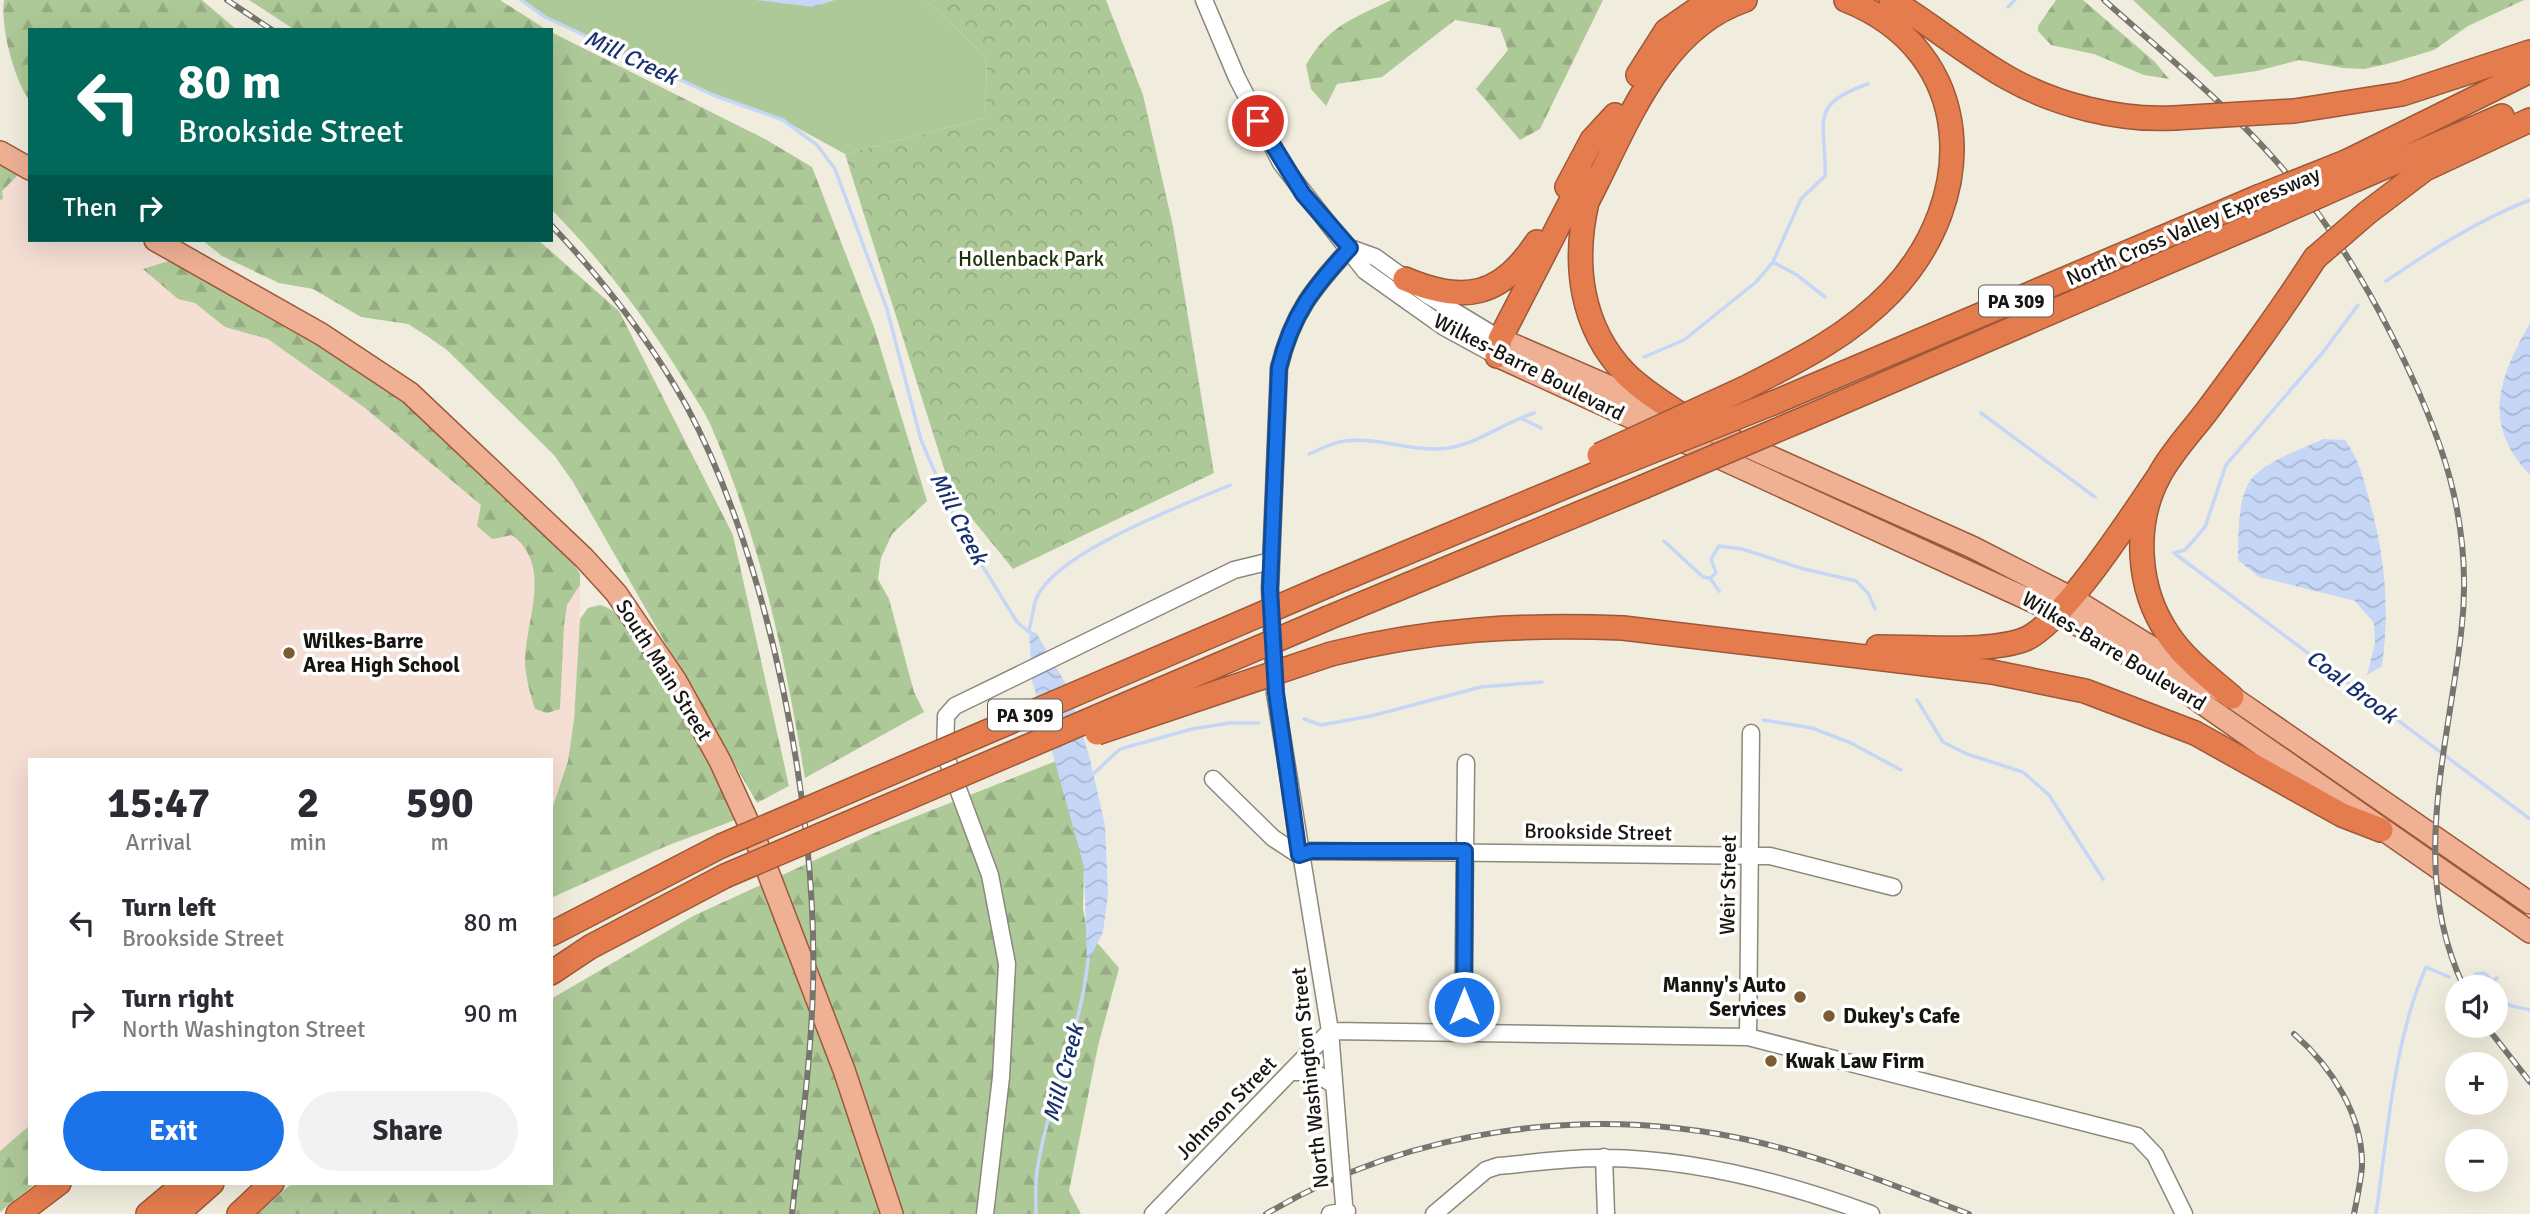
<!DOCTYPE html>
<html lang="en">
<head>
<meta charset="utf-8">
<style>
	body { margin:0; font-family:Signika,sans-serif; background:#f2f2f3; color:#2b2b33; height:100vh; display:flex; flex-direction:column; font-size:26px; white-space:nowrap }
	* { box-sizing:border-box; margin:0 }
	p { font-size:23px; color:#7c7c81 }
	.icon { flex:none; width:38px; height:38px; fill:none; stroke:currentColor; stroke-width:2; stroke-linecap:round; stroke-linejoin:round }
	.map { position:relative; flex:1; overflow:hidden }
	.details { position:absolute; left:28px; top:758px; width:525px; height:427px; display:flex; flex-direction:column; background:#fff; border-radius:0px; box-shadow:0 7px 28px #0002 }
	.details>* { flex:none }
	.hud { position:absolute; left:28px; top:28px; width:525px; height:214px; border-radius:0px; box-shadow:0 7px 28px #0002; background:#00695c; color:#fff; overflow:hidden }
	.controls { position:absolute; left:2445px; top:975px; display:grid; gap:14px }
	.controls a { display:grid; place-items:center; width:63px; height:63px; border-radius:50%; background:#fff; box-shadow:0 7px 28px #0002; font-size:35px }
	.pin { position:absolute; display:grid; place-items:center; width:60px; height:60px; color:#fff; margin:-30px; border:4px solid #fff; border-radius:50%; box-shadow:0 2px 7px #0007 }
	.me { position:absolute; width:77px; margin:-38px; rotate:0deg; stroke-linejoin:round; filter:drop-shadow(0 0 5px #0008) }
	.turn { display:flex; align-items:center; gap:24px; height:147px; padding:0 35px; font-size:32px }
	.turn .icon { width:91px; height:91px; stroke-width:2.5 }
	.turn b { display:block; font-size:49px; line-height:60px }
	.then { display:flex; align-items:center; height:66px; padding:0 35px; background:#0003; gap:14px; font-size:26px }
	.eta { display:flex; justify-content:space-evenly; align-items:center; height:119px; text-align:center }
	.eta b { font-size:42px; font-weight:800; line-height:49px }
	.action { display:flex; gap:14px; margin-top:auto; padding:14px 35px }
	.action a { flex:1; height:80px; border-radius:42px; background:#1a73e8; color:#fff; font-size:28px; font-weight:800; line-height:80px; text-align:center }
	.action a+a { background:#f2f2f3; color:#2b2b33 }
	ul { padding:0; list-style:none }
	li { display:flex; align-items:center; gap:21px; height:91px; padding:0 35px }
	li div { flex:1 }
	li b { display:block; font-size:26px }
	li em { font-style:normal }
	.map>svg:first-child { display:block }
	.education { fill:#f5ded3 }
	.green { fill:#aec998 }
	.forest { fill:url(#forest-firs) }
	.park { fill:url(#park-crowns) }
	.water { fill:url(#water-waves) }
	.lines { fill:none; stroke-linecap:round; stroke-linejoin:round }
	.stream { stroke:#c6d6f6; stroke-width:3.5 }
	.minor-casing { stroke:#8c887b; stroke-width:19 }
	.major-casing { stroke:#9d5838; stroke-width:24 }
	.highway-casing { stroke:#9d5838; stroke-width:26 }
	.minor { stroke:#fff; stroke-width:16 }
	.major { stroke:#efb094; stroke-width:21 }
	.highway { stroke:#e57c4d; stroke-width:23 }
	.rail-casing { stroke:#78756c; stroke-width:6 }
	.rail { stroke:#fff; stroke-width:3.5; stroke-dasharray:10; stroke-linecap:butt }
	.minor-bridge-casing { stroke:#8c887b; stroke-width:19; stroke-linecap:butt }
	.highway-bridge-casing { stroke:#9d5838; stroke-width:26; stroke-linecap:butt }
	.minor-bridge { stroke:#fff; stroke-width:16 }
	.highway-bridge { stroke:#e57c4d; stroke-width:23 }
	.route-casing { stroke:#114b97; stroke-width:18 }
	.route { stroke:#1a73e8; stroke-width:12 }
	.poi-dot { fill:#7c5c31; stroke:#fff; stroke-width:2.5 }
	.labels { text-anchor:middle; stroke-width:7; stroke-linejoin:round; paint-order:stroke }
	.shield { fill:#fff; stroke:#5d5c58; stroke-width:2 }
	.shield-label { font-size:19px; font-weight:bold; fill:#181611 }
	.street-label { font-size:21px; fill:#181611; stroke:#fff }
	.park-label { font-size:21px; fill:#1d3008; stroke:#fff }
	.poi-label { font-size:21px; font-weight:bold; fill:#181611; stroke:#fff; text-anchor:start }
	.water-label { font-size:23px; font-style:italic; fill:#19326f; stroke:#fff }
</style>
</head>
<body>
<div class="map">
<svg width="2530" height="1214" viewBox="0 0 2530 1214">
	<defs>
		<pattern id="forest-firs" width="22" height="20" patternUnits="userSpaceOnUse" patternTransform="scale(1.75)"><rect width="22" height="20" fill="#aec998"/><path d="M5 1l3.5 6h-7zM16 11l3.5 6h-7z" fill="#95ac82"/></pattern>
		<pattern id="park-crowns" width="20" height="18" patternUnits="userSpaceOnUse" patternTransform="scale(1.75)"><rect width="20" height="18" fill="#aec998"/><path d="M2 6a3 3 0 1 1 6 0M12 15a3 3 0 1 1 6 0" fill="none" stroke="#95ac82"/></pattern>
		<pattern id="water-waves" width="16" height="10" patternUnits="userSpaceOnUse" patternTransform="scale(1.75)"><rect width="16" height="10" fill="#c6d6f6"/><path d="M0 5q4-4 8 0t8 0" fill="none" stroke="#a9b7d2"/></pattern>
	</defs>
	<rect width="100%" height="100%" fill="#f1edde"/>
	<path class="education" d="M 0,163 L 30,179 L 30,240 L 136,240 L 346,359 L 572,561 L 580,574 L 580,619 L 574,720 L 568,761 L 551,812 L 551,760 L 30,760 L 30,1125 L 0,1151 Z"/>
	<path class="green" d="M 523,0 L 926,0 L 987,58 L 985,118 L 845,154 L 783,120 L 713,95 L 545,17 Z"/>
	<path class="forest" d="M 4,0 L 202,0 L 237,30 L 30,30 L 30,101 C 14,80 0,26 4,0 Z
		M 249,0 L 500,0 L 547,30 L 295,30 Z
		M 1391,0 L 1603,0 L 1540,129 L 1520,140 L 1476,89 L 1508,50 L 1500,28 L 1455,20 L 1382,77 L 1337,84 L 1326,106 L 1311,89 L 1306,65 C 1328,26 1352,19 1391,0 Z
		M 2056,0 L 2083,0 L 2155,62 L 2169,79 L 2144,75 L 2094,54 L 2051,45 L 2038,31 L 2038,26 Z
		M 2133,0 L 2524,0 L 2468,26 L 2434,50 L 2387,64 L 2364,69 L 2343,68 L 2299,60 L 2257,71 L 2215,77 Z
		M 551,32 L 765,139 L 812,167 L 874,327 L 927,501 L 892,534 L 881,558 L 878,579 L 889,599 L 914,692 L 924,712 L 805,778 C 785,657 760,539 711,426 C 704,410 693,395 684,380 C 646,318 602,261 551,209 Z
		M 0,164 L 18,175 L 2,191 L 3,199 L 0,200 Z
		M 202,240 L 538,240 L 619,311 L 733,535 L 789,786 L 757,803 L 573,482 L 554,455 L 447,350 L 427,336 L 408,324 L 361,317 L 313,289 L 279,283 L 222,256 Z
		M 172,260 L 346,359 L 391,390 L 572,561 L 580,574 L 580,585 L 567,605 L 564,625 L 560,709 L 547,713 L 535,709 C 530,693 525,676 525,660 C 526,618 553,566 512,535 L 492,539 L 477,526 L 481,505 L 365,408 L 268,339 L 225,327 L 195,303 L 178,299 L 143,269 Z
		M 600,605 C 645,614 714,776 735,820 L 664,847 L 551,898 L 551,812 L 568,761 L 574,720 L 580,619 L 588,608 Z
		M 1056,761 L 1084,866 L 1083,909 L 1087,931 L 1119,968 L 1098,1046 L 1069,1191 L 1081,1214 L 258,1214 L 292,1183 L 551,1183 L 551,999 L 693,916 L 874,833 Z
		M 30,1125 L 30,1183 L 36,1183 L 0,1212 L 0,1151 Z"/>
	<path class="park" d="M 926,0 L 1106,0 L 1143,95 L 1173,226 L 1214,473 L 1013,569 L 952,494 L 845,154 L 985,118 L 987,58 Z"/>
	<path class="water" d="M 755,0 L 835,0 L 814,7 Z
		M 2530,323 L 2530,475 C 2481,424 2499,378 2530,323 Z
		M 2323,439 L 2345,440 C 2359,459 2363,477 2369,499 C 2385,556 2390,608 2382,666 L 2367,675 L 2375,644 L 2374,623 L 2355,601 L 2259,577 L 2238,560 C 2238,540 2238,502 2248,484 C 2259,463 2303,449 2323,439 Z
		M 1029,630 L 1037,634 L 1067,686 L 1089,755 L 1105,825 L 1108,894 L 1103,932 L 1087,964 L 1084,866 L 1032,680 Z"/>
	<g class="lines">
		<path class="stream" d="M 521,0 L 545,17 L 713,95 L 783,120 L 817,145 L 835,169 L 887,309 L 921,440 L 958,526 L 1017,622 L 1029,632
			M 2008,7 L 2015,0
			M 1773,262 L 1797,275 L 1825,297
			M 2386,281 C 2432,250 2478,220 2530,200
			M 1644,357 L 1684,340 L 1756,282 L 1773,262 L 1801,199 L 1825,176 C 1827,123 1806,105 1868,84
			M 1981,413 L 2095,497
			M 1521,418 L 1541,428
			M 1309,454 C 1321,449 1333,442 1345,441 C 1377,437 1407,450 1438,449 C 1474,448 1501,423 1534,413
			M 1664,541 L 1703,577 L 1710,578 L 1716,573 L 1711,559 L 1719,546 L 1742,549 L 1804,569 L 1856,581 L 1868,593 L 1875,609
			M 2174,553 L 2530,819
			M 2174,553 L 2185,550 L 2205,527 L 2226,465 L 2324,351 L 2358,305
			M 1710,578 L 1719,591
			M 1029,630 C 1032,620 1033,608 1036,599 C 1055,552 1184,505 1230,485
			M 1917,700 L 1943,742 L 1967,754 L 2023,772 L 2049,795 L 2103,879
			M 1304,719 L 1321,725 L 1371,716 L 1481,687 L 1542,682
			M 1763,720 L 1812,728 L 1851,743 L 1901,770
			M 1092,775 L 1120,749 L 1192,729 L 1229,723 L 1259,723
			M 2476,974 L 2484,973 L 2493,981 L 2497,978
			M 2493,981 C 2503,1009 2506,1004 2530,1010
			M 1036,1214 C 1036,1200 1035,1185 1037,1171 C 1048,1099 1081,1032 1088,960
			M 2376,1214 C 2388,1133 2393,1043 2426,967 L 2449,977"/>
		<g class="minor-casing">
			<path id="minor" d="M 1204,0 L 1237,78 L 1281,163 L 1365,271 L 1444,327 L 1497,356
				M 1350,248 L 1375,257 L 1429,296 L 1500,339
				M 1213,779 L 1273,838 L 1299,855 L 1310,851 L 1770,856 L 1893,887
				M 1330,1031 L 1748,1037 L 2137,1136 L 2155,1155 L 2184,1214
				M 1463,1033 L 1466,763
				M 1748,1037 L 1751,733
				M 1292,1072 L 1314,1072 L 1334,1085
				M 1340,1156 L 1330,1031 L 1275,693 L 1270,589 L 1279,368 C 1292,314 1313,288 1350,248
				M 1604,1157 L 1606,1214
				M 985,1214 L 1001,1077 L 1007,964 L 990,875 L 945,754 L 946,716 L 955,706 L 1234,570 L 1271,561
				M 1153,1214 L 1330,1031
				M 1330,1214 L 1347,1211
				M 1434,1214 L 1486,1170 L 1498,1166 C 1533,1163 1570,1157 1605,1158 C 1694,1159 1787,1183 1871,1214"/>
		</g>
		<g class="major-casing">
			<path id="major" d="M 0,152 L 30,169
				M 155,240 L 321,334 L 410,393 L 584,558 L 616,593 L 676,681 L 720,761 L 753,833 L 844,1070 L 892,1214
				M 1500,339 L 1661,409
				M 1497,356 L 2058,613 L 2160,674 L 2530,932
				M 1697,424 L 1972,547 L 2070,597 L 2232,697 L 2530,903"/>
		</g>
		<g class="highway-casing">
			<path id="highway" d="M 1891,0 C 1931,24 1967,55 2008,78 C 2056,105 2119,121 2174,118
				M 1638,75 L 1666,31 L 1706,3
				M 2294,111 L 2402,94 L 2530,52
				M 2348,161 L 2530,71
				M 2357,179 L 2502,116
				M 1567,187 L 1592,140 L 1615,115
				M 2367,213 L 2425,169 L 2530,120
				M 1405,279 C 1464,304 1501,297 1537,242
				M 1497,356 L 1500,339 L 1584,176
				M 1745,388 C 1798,361 1849,336 1891,292 C 1980,198 1977,52 1846,0
				M 1773,403 L 2258,197
				M 1808,417 L 2265,220
				M 1692,422 C 1670,407 1645,393 1626,374 C 1580,327 1573,263 1587,202 C 1626,128 1659,29 1745,0
				M 1329,585 L 1610,468
				M 1328,618 L 1643,487
				M 1878,647 C 1918,647 1986,653 2023,640 C 2061,627 2134,512 2159,476
				M 1331,654 C 1428,629 1523,624 1623,628 L 1992,672 L 2085,691 L 2195,733 L 2342,815 L 2381,830
				M 2232,697 C 2210,678 2184,659 2168,634 C 2137,589 2133,524 2159,476 C 2171,453 2191,432 2207,411 C 2244,361 2281,311 2315,258
				M 551,934 L 721,846
				M 551,973 L 590,947 L 725,876
				M 18,1214 L 59,1183
				M 148,1214 L 185,1183
				M 177,1214 L 212,1183
				M 239,1214 L 272,1183"/>
		</g>
		<use href="#minor" class="minor"/>
		<use href="#major" class="major"/>
		<use href="#highway" class="highway"/>
		<g class="rail-casing">
			<path id="rail" d="M 227,0 L 272,30
				M 2104,0 C 2162,52 2224,102 2276,161 C 2322,213 2359,271 2391,334 C 2441,432 2475,522 2461,634 C 2447,753 2409,873 2464,987
				M 551,225 C 603,280 650,340 687,407 C 770,562 818,811 813,987 C 811,1063 800,1139 792,1214
				M 2486,1026 L 2530,1082
				M 2294,1034 C 2331,1066 2363,1115 2362,1166 C 2361,1181 2357,1198 2354,1214
				M 1266,1214 C 1412,1128 1589,1104 1753,1141 C 1827,1158 1898,1187 1969,1214"/>
		</g>
		<use href="#rail" class="rail"/>
		<g class="minor-bridge-casing">
			<path id="minor-bridge" d="M 1340,1156 L 1344,1204"/>
		</g>
		<g class="highway-bridge-casing">
			<path id="highway-bridge" d="M 2174,118 L 2294,111
				M 2258,197 L 2348,161
				M 2265,220 L 2357,179
				M 2315,258 L 2367,213
				M 1599,455 L 1745,388
				M 1610,468 L 1773,403
				M 1643,487 L 1808,417
				M 1097,733 L 1331,654
				M 721,846 L 1329,585
				M 725,876 L 1328,618"/>
		</g>
		<use href="#minor-bridge" class="minor-bridge"/>
		<use href="#highway-bridge" class="highway-bridge"/>
	</g>
	<g class="lines">
		<g class="route-casing">
			<path id="route" d="M 1258,121 L 1303,194 L 1350,248 C 1313,288 1292,314 1279,368 L 1270,589 L 1276,693 L 1299,855 L 1311,851 L 1465,851 L 1464,1007"/>
		</g>
		<use href="#route" class="route"/>
	</g>
	<g class="poi-dot">
		<circle cx="289" cy="653" r="7"/>
		<circle cx="1800" cy="997" r="7"/>
		<circle cx="1829" cy="1016" r="7"/>
		<circle cx="1771" cy="1061" r="7"/>
	</g>
	<g class="labels">
		<g class="shield">
			<rect x="1979" y="285.5" width="74" height="31" rx="5"/>
			<rect x="988" y="699.5" width="74" height="31" rx="5"/>
		</g>
		<g class="shield-label">
			<text x="2016" y="308">PA 309</text>
			<text x="1025" y="722">PA 309</text>
		</g>
		<g class="street-label">
			<text transform="translate(2193 226) rotate(-23)" y="7">North Cross Valley Expressway</text>
			<text transform="translate(1529 367) rotate(27)" y="7">Wilkes-Barre Boulevard</text>
			<text transform="translate(2114 651) rotate(31)" y="7">Wilkes-Barre Boulevard</text>
			<text transform="translate(664 670) rotate(58)" y="7">South Main Street</text>
			<text transform="translate(1598 832) rotate(1)" y="7">Brookside Street</text>
			<text transform="translate(1728 885) rotate(-89)" y="7">Weir Street</text>
			<text transform="translate(1310 1078) rotate(-96)" y="7">North Washington Street</text>
			<text transform="translate(1226 1108) rotate(-46)" y="7">Johnson Street</text>
		</g>
		<g class="park-label">
			<text x="1031" y="266">Hollenback Park</text>
		</g>
		<g class="poi-label">
			<text x="303" y="648">Wilkes-Barre<tspan x="303" dy="24">Area High School</tspan></text>
			<text x="1786" y="992" text-anchor="end">Manny's Auto<tspan x="1786" dy="24">Services</tspan></text>
			<text x="1843" y="1023">Dukey's Cafe</text>
			<text x="1785" y="1068">Kwak Law Firm</text>
		</g>
		<g class="water-label">
			<text transform="translate(631 57) rotate(25)" y="8">Mill Creek</text>
			<text transform="translate(959 518) rotate(63)" y="8">Mill Creek</text>
			<text transform="translate(2352 686) rotate(37)" y="8">Coal Brook</text>
			<text transform="translate(1063 1073) rotate(-75)" y="8">Mill Creek</text>
		</g>
	</g>
</svg>
<div class="controls">
<a><svg class="icon" aria-label="sound" viewBox="0 0 24 24"><path d="M4 9h4l5-4v14l-5-4H4zM17 9q2 3 0 6"/></svg></a>
<a>+</a>
<a>−</a>
</div>
<div class="pin" style="left:1258px;top:121px;background:#d93025"><svg class="icon" aria-label="arrive" viewBox="0 0 24 24"><path d="M6 21V4h12l-3 4 3 4H6"/></svg></div>
<svg class="me" style="left:1464px;top:1007px" viewBox="-20 -20 40 40"><circle r="17" fill="#1a73e8" stroke="#fff" stroke-width="3"/><path d="M0-11L8 9 0 5-8 9z" fill="#fff"/></svg>
<div class="hud">
<div class="turn"><svg class="icon" aria-label="left" viewBox="0 0 24 24"><path d="M17 20v-9H6M10 6l-5 5 5 5"/></svg><div><b>80 m</b>Brookside Street</div></div>
<div class="then">Then<svg class="icon" aria-label="right" viewBox="0 0 24 24"><path d="M7 20v-9h11M14 6l5 5-5 5"/></svg></div>
</div>
<section class="details">
<div class="eta">
<div><b>15:47</b><p>Arrival</p></div>
<div><b>2</b><p>min</p></div>
<div><b>590</b><p>m</p></div>
</div>
<ul>
<li><svg class="icon" aria-label="left" viewBox="0 0 24 24"><path d="M17 20v-9H6M10 6l-5 5 5 5"/></svg><div><b>Turn left</b><p>Brookside Street</p></div><em>80 m</em></li>
<li><svg class="icon" aria-label="right" viewBox="0 0 24 24"><path d="M7 20v-9h11M14 6l5 5-5 5"/></svg><div><b>Turn right</b><p>North Washington Street</p></div><em>90 m</em></li>
</ul>
<div class="action"><a>Exit</a><a>Share</a></div>
</section>
</div>
</body>
</html>
